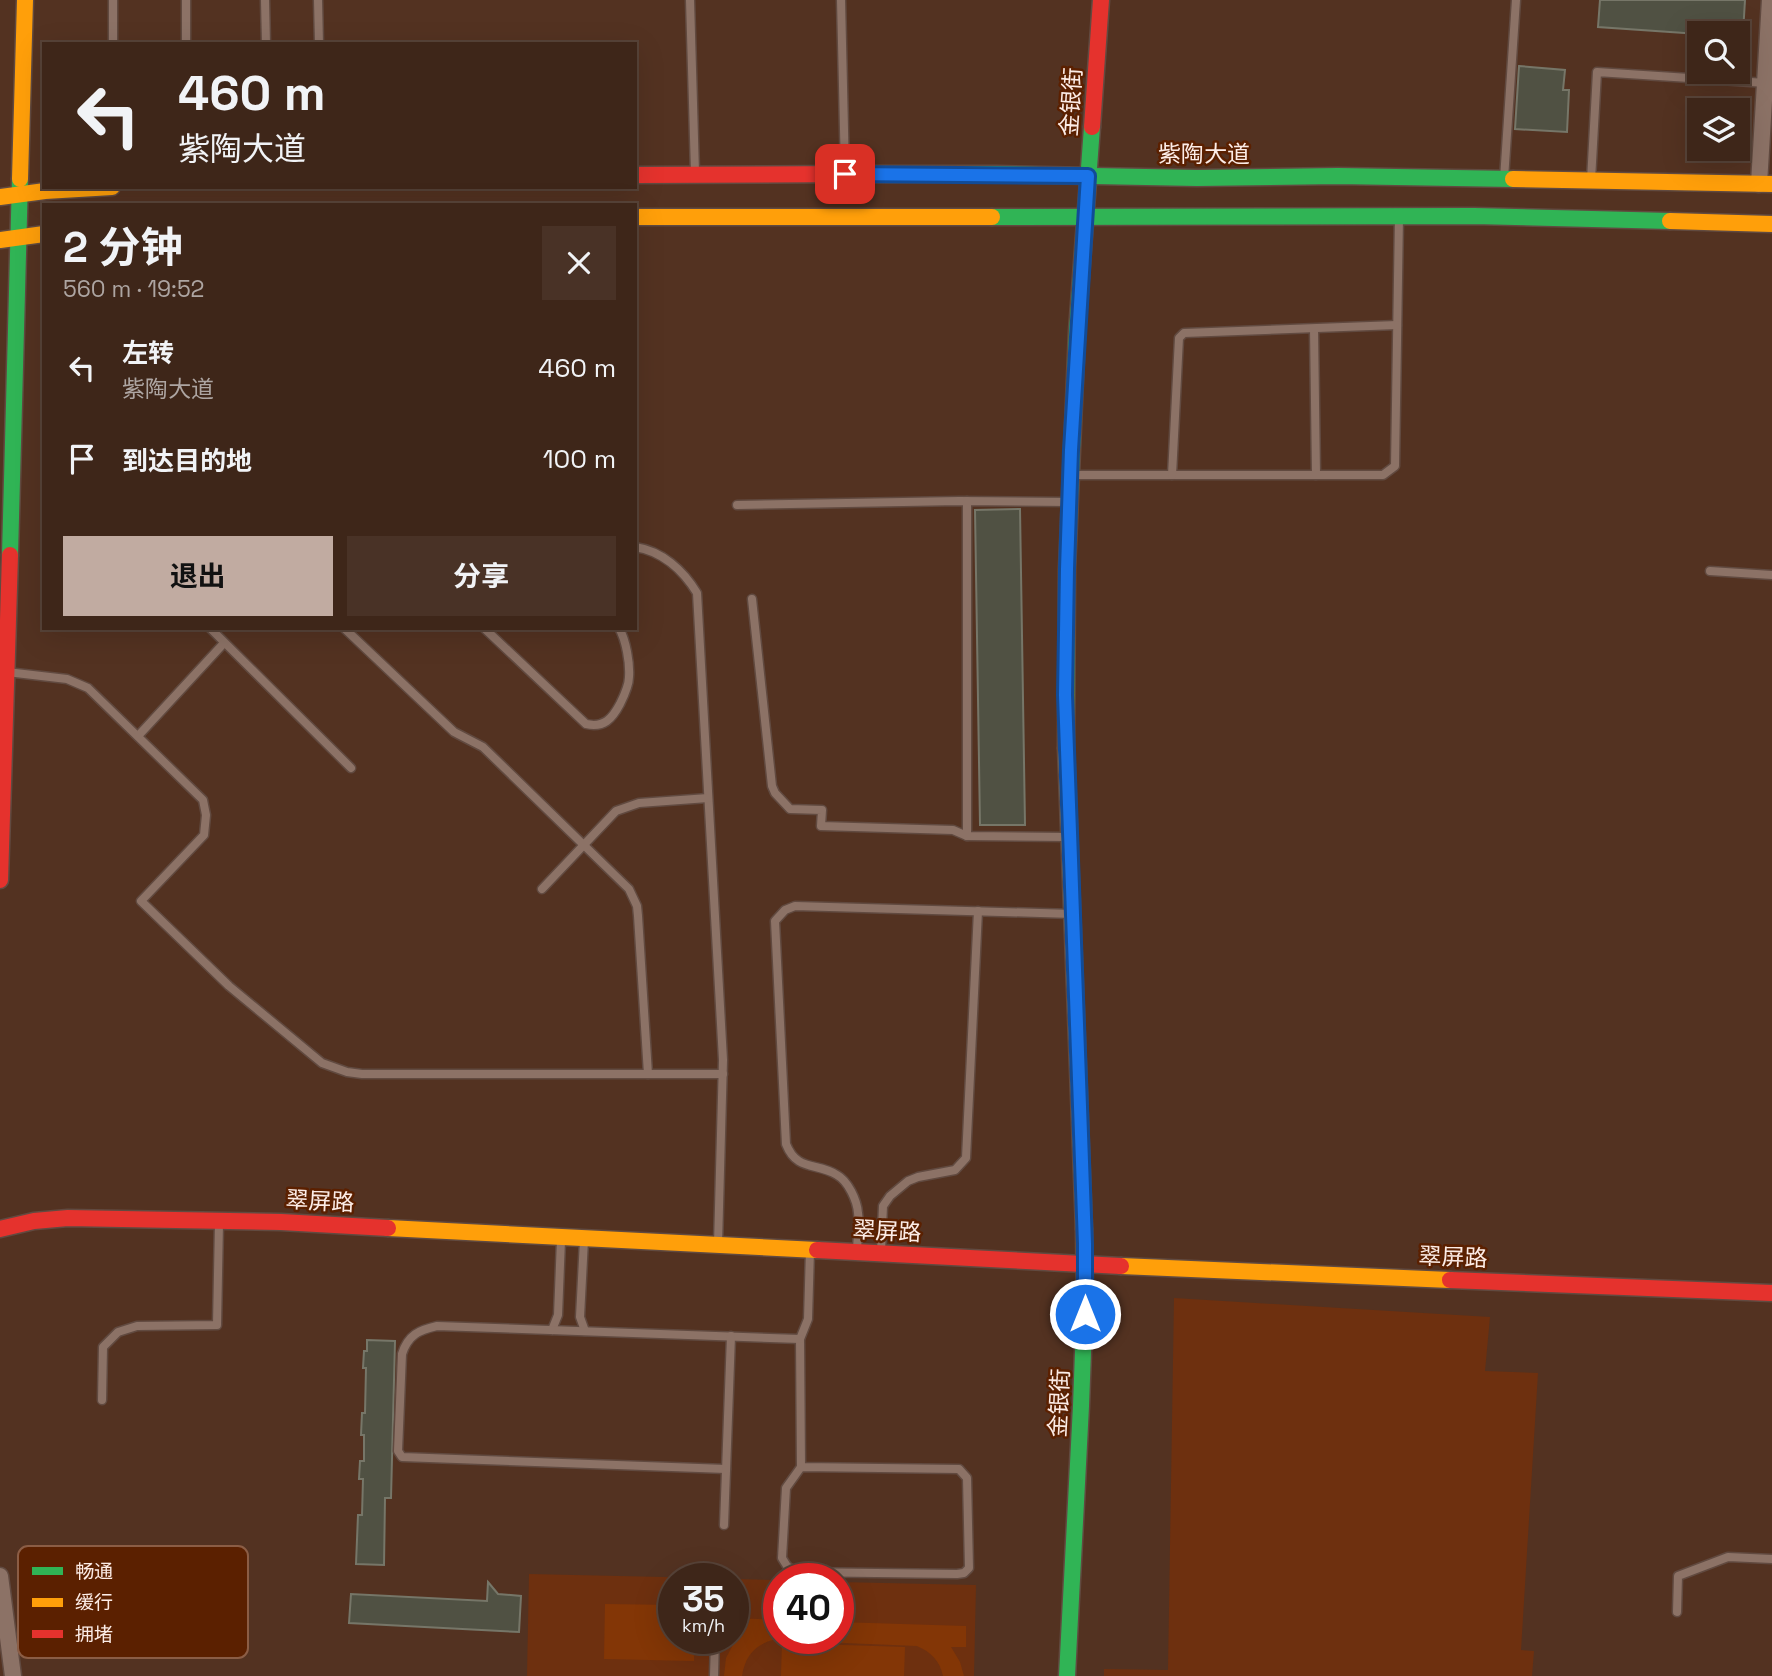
<!DOCTYPE html>
<html lang="zh">
<meta charset="utf-8">
<style>
body{margin:0;font-family:"Space Grotesk","Noto Sans SC",sans-serif;background:#493226;color:#f1f3f6;height:100vh;display:flex;flex-direction:column;font-size:26px;white-space:nowrap}
*{box-sizing:border-box;margin:0}
p{font-size:23px;color:#ada5a2}
.icon{flex:none;width:38px;height:38px;fill:none;stroke:currentColor;stroke-width:2;stroke-linecap:round;stroke-linejoin:round}
.map{position:relative;flex:1;overflow:hidden}
.details{position:absolute;left:42px;top:203px;width:595px;height:427px;display:flex;flex-direction:column;background:#3e2619;border-radius:0px;box-shadow:0 7px 28px #0002,0 0 0 2px #574338}
.details>*{flex:none}
.guide{position:absolute;left:42px;top:42px;width:595px;height:147px;border-radius:0px;box-shadow:0 7px 28px #0002,0 0 0 2px #574338;background:#3e2619;color:#f1f3f6;overflow:hidden}
.tools{position:absolute;left:1687px;top:21px;display:grid;gap:14px}
.tools a{display:grid;place-items:center;width:63px;height:63px;border-radius:0px;background:#3e2619;box-shadow:0 7px 28px #0002,0 0 0 2px #574338;font-size:35px}
.speed{position:absolute;left:658px;top:1563px;display:flex;gap:14px;font-size:35px;font-weight:700;text-align:center}
.speed>*{display:grid;place-content:center;width:91px;height:91px;border-radius:50%;background:#3e2619;box-shadow:0 7px 28px #0002,0 0 0 2px #574338;line-height:1}
.speed small{font-size:18px;font-weight:400}
.speed .limit{border:10px solid #d22;background:#fff;color:#111}
.pin{position:absolute;display:grid;place-items:center;width:60px;height:60px;color:#fff;margin:-30px;border-radius:14px;box-shadow:0 4px 10px #0006}
.me{position:absolute;width:77px;margin:-38px;rotate:0deg;stroke-linejoin:round;filter:drop-shadow(0 0 5px #0008)}
.turn{display:flex;align-items:center;gap:24px;height:147px;padding:0 21px;font-size:32px}
.turn .icon{width:91px;height:91px;stroke-width:2.5}
.turn b{display:block;font-size:49px;line-height:60px}
.round{display:grid;place-items:center;flex:none;width:74px;height:74px;border-radius:0px;background:#493226}
.headline{display:flex;align-items:center;justify-content:space-between;height:119px;padding:0 21px}
h1{font-size:42px;font-weight:700;line-height:52px}
.primary-button{display:flex;gap:14px;margin-top:auto;padding:14px 21px}
.primary-button a{flex:1;height:80px;border-radius:0px;background:#c1aba1;color:#111;font-size:28px;font-weight:700;line-height:80px;text-align:center}
.primary-button a+a{background:#493226;color:#f1f3f6}
ul{padding:0;list-style:none}
li{display:flex;align-items:center;gap:21px;height:91px;padding:0 21px}
li div{flex:1}
li b{display:block;font-size:26px}
li em{font-style:normal}
.map>svg:first-child{display:block}
.built{fill:#6e300f}
.green{fill:#833606}
.building{fill:#505143;stroke:#767668;stroke-width:2}
.lines{fill:none;stroke-linecap:round;stroke-linejoin:round}
.lane-casing{stroke:#614a40;stroke-width:11}
.street-casing{stroke:#614a40;stroke-width:19}
.fast-casing{stroke:#614a40;stroke-width:19}
.slow-casing{stroke:#614a40;stroke-width:19}
.jam-casing{stroke:#614a40;stroke-width:19}
.lane{stroke:#8c7266;stroke-width:8}
.street{stroke:#8c7266;stroke-width:16}
.fast{stroke:#30b455;stroke-width:16}
.slow{stroke:#ff9f0a;stroke-width:16}
.jam{stroke:#e5322d;stroke-width:16}
.route-casing{stroke:#114b97;stroke-width:18}
.route{stroke:#1a73e8;stroke-width:12}
.labels{text-anchor:middle;stroke-width:5;stroke-linejoin:round;paint-order:stroke}
.street-label{font-size:23px;fill:#fcece6;stroke:#5b2000}
.key{fill:#5b2000;stroke:#8b5d45;stroke-width:2}
.key-label{font-size:19px;fill:#fcece6}
</style>
<div class="map">
<svg width="1772" height="1676" viewBox="0 0 1772 1676">
<rect width="100%" height="100%" fill="#533221"/>
<g class="built">
<path d="M 1174,1298 L 1490,1317 L 1485,1371 L 1538,1373 L 1521,1650 L 1534,1651 L 1532,1676 L 1104,1676 L 1104,1669 L 1168,1670 Z"/>
<path d="M 529,1574 L 709,1578 L 674,1578 L 674,1638 L 733,1638 L 733,1579 L 779,1580 L 779,1638 L 838,1638 L 838,1582 L 976,1585 L 974,1676 L 527,1676 Z"/>
</g>
<g class="green">
<path d="M 605,1604 L 674,1605 L 674,1638 L 694,1638 L 694,1661 L 604,1659 Z"/>
<path d="M 733,1618 L 779,1620 L 779,1638 L 838,1638 L 838,1622 L 966,1626 L 966,1647 L 951,1647 L 960,1662 L 964,1676 L 943,1676 C 940,1661 931,1652 917,1646 L 773,1640 C 754,1645 745,1657 742,1676 L 724,1676 L 726,1658 L 736,1639 L 723,1638 L 733,1638 Z"/>
<path d="M 782,1643 L 905,1647 L 904,1676 L 781,1676 Z"/>
</g>
<g class="building">
<path d="M 1600,0 L 1745,0 L 1743,33 L 1699,34 L 1598,27 Z"/>
<path d="M 1519,66 L 1565,70 L 1563,90 L 1569,90 L 1567,132 L 1515,129 Z"/>
<path d="M 1020,509 L 1025,825 L 980,825 L 975,510 Z"/>
<path d="M 367,1340 L 395,1341 L 391,1498 L 385,1498 L 384,1565 L 356,1564 L 358,1515 L 362,1515 L 363,1479 L 359,1479 L 360,1461 L 364,1461 L 364,1435 L 361,1435 L 362,1413 L 365,1413 L 366,1368 L 363,1368 L 364,1351 L 367,1351 Z"/>
<path d="M 488,1582 L 498,1594 L 521,1596 L 519,1632 L 349,1623 L 351,1594 L 487,1601 Z"/>
</g>
<g class="lines">
<defs>
<g id="lane">
<path d="M 113,0 L 113,44"/>
<path d="M 265,0 L 266,44"/>
<path d="M 318,0 L 319,44"/>
<path d="M 690,0 L 695,172"/>
<path d="M 841,0 L 845,172"/>
<path d="M 186,44 L 186,0"/>
<path d="M 1504,179 L 1516,0"/>
<path d="M 1591,180 L 1597,72 L 1766,83"/>
<path d="M 1314,329 L 1316,475"/>
<path d="M 1073,475 L 1383,475 L 1395,466 L 1399,216"/>
<path d="M 1172,475 L 1179,338 L 1184,333 L 1397,325"/>
<path d="M 737,505 L 959,501 L 1069,502"/>
<path d="M 635,547 C 662,551 683,570 697,593 L 723,1060 L 718,1244"/>
<path d="M 1710,571 L 1772,575"/>
<path d="M 752,599 L 772,786 L 775,793 L 790,809 L 822,810 L 821,826 L 953,830 L 967,836 L 1067,837"/>
<path d="M 210,628 L 351,768"/>
<path d="M 344,628 L 454,732 L 483,747 L 629,889 L 637,906 L 638,916 L 648,1074"/>
<path d="M 484,628 L 586,724 C 604,728 612,719 620,704 C 624,696 629,686 629,677 C 630,663 626,640 619,628"/>
<path d="M 7,672 L 67,679 L 88,688 L 203,800 L 206,815 L 204,835 L 141,901 L 229,986 L 322,1063 L 347,1072 L 362,1074 L 723,1074"/>
<path d="M 138,736 L 224,643"/>
<path d="M 967,836 L 967,501"/>
<path d="M 542,889 L 616,811 L 639,803 L 708,798"/>
<path d="M 584,1240 L 580,1317 L 585,1331"/>
<path d="M 881,1251 L 883,1206 L 890,1196 L 908,1181 L 918,1177 L 955,1170 L 966,1158 L 978,911"/>
<path d="M 857,1252 C 857,1239 860,1225 858,1213 C 857,1200 848,1181 837,1175 C 817,1162 797,1172 786,1144 L 775,921 L 785,910 L 795,906 L 1073,914"/>
<path d="M 552,1330 L 558,1315 L 561,1240"/>
<path d="M 102,1400 L 103,1347 L 118,1332 L 137,1326 L 217,1325 L 219,1223"/>
<path d="M 801,1467 L 959,1469 L 967,1478 L 969,1568 L 964,1573 L 957,1574 L 795,1572 L 787,1566 L 782,1558 L 786,1488 L 801,1467 L 800,1339 L 808,1319 L 810,1250"/>
<path d="M 726,1469 L 402,1457 L 398,1451 L 402,1354 C 408,1335 419,1330 437,1326 L 800,1339"/>
<path d="M 724,1525 L 731,1336"/>
<path d="M 1677,1612 L 1678,1576 L 1728,1557 L 1772,1559"/>
<path d="M 714,1676 L 715,1638"/>
</g>
<g id="street">
<path d="M 1759,184 L 1770,0"/>
<path d="M 0,1576 L 13,1676"/>
</g>
<g id="fast">
<path d="M 855,174 L 997,174 L 1197,178 L 1338,176 L 1513,179"/>
<path d="M 992,217 L 1474,216 L 1670,221"/>
<path d="M 10,555 L 20,179"/>
<path d="M 1066,748 L 1067,569 L 1077,331 L 1092,127"/>
<path d="M 1067,1676 L 1081,1406 L 1085,1298 L 1084,1229"/>
</g>
<g id="slow">
<path d="M 20,179 L 25,0"/>
<path d="M 1513,179 L 1772,184"/>
<path d="M 0,197 L 45,191 L 112,187"/>
<path d="M 635,217 L 992,217"/>
<path d="M 1670,221 L 1772,224"/>
<path d="M 0,240 L 44,234"/>
<path d="M 1066,748 L 1084,1229"/>
<path d="M 388,1228 L 817,1250"/>
<path d="M 1121,1266 L 1450,1280"/>
</g>
<g id="jam">
<path d="M 1092,127 L 1101,0"/>
<path d="M 635,175 L 855,174"/>
<path d="M 0,880 L 10,555"/>
<path d="M 0,1229 L 34,1221 L 68,1218 L 281,1222 L 388,1228"/>
<path d="M 817,1250 L 1121,1266"/>
<path d="M 1450,1280 L 1772,1293"/>
</g>
</defs>
<use href="#lane" class="lane-casing"/>
<use href="#street" class="street-casing"/>
<use href="#fast" class="fast-casing"/>
<use href="#slow" class="slow-casing"/>
<use href="#jam" class="jam-casing"/>
<use href="#lane" class="lane"/>
<use href="#street" class="street"/>
<use href="#fast" class="fast"/>
<use href="#slow" class="slow"/>
<use href="#jam" class="jam"/>
</g>
<g class="lines">
<defs>
<path id="route" d="M 845,174 L 1088,176 L 1071,450 L 1067,569 L 1065,695 L 1085,1244 L 1085,1314"/>
</defs>
<use href="#route" class="route-casing"/>
<use href="#route" class="route"/>
</g>
<g class="labels">
<g class="street-label">
<text transform="translate(1071 102) rotate(-86)" y="8">金银街</text>
<text x="1204" y="162">紫陶大道</text>
<text transform="translate(320 1201) rotate(3)" y="8">翠屏路</text>
<text transform="translate(887 1231) rotate(3)" y="8">翠屏路</text>
<text transform="translate(1453 1257) rotate(2)" y="8">翠屏路</text>
<text transform="translate(1059 1403) rotate(-87)" y="8">金银街</text>
</g>
</g>
<rect x="18" y="1546" width="230" height="112" rx="10" class="key"/>
<rect x="32" y="1567" width="31" height="8" fill="#30b455"/>
<rect x="32" y="1598" width="31" height="9" fill="#ff9f0a"/>
<rect x="32" y="1630" width="31" height="8" fill="#e5322d"/>
<g class="key-label">
<text x="75" y="1578">畅通</text>
<text x="75" y="1609">缓行</text>
<text x="75" y="1641">拥堵</text>
</g>
</svg>
<div class="tools">
<a><svg class="icon" aria-label="search" viewBox="0 0 24 24"><circle cx="10" cy="10" r="6"/><path d="M15 15l6 6"/></svg></a>
<a><svg class="icon" aria-label="layers" viewBox="0 0 24 24"><path d="M12 4l9 5-9 5-9-5zM3 14l9 5 9-5"/></svg></a>
</div>
<div class="speed"><div>35<small>km/h</small></div><div class="limit">40</div></div>
<div class="pin" style="left:845px;top:174px;background:#d93025"><svg class="icon" aria-label="arrive" viewBox="0 0 24 24"><path d="M6 21V4h12l-3 4 3 4H6"/></svg></div>
<svg class="me" style="left:1085px;top:1314px" viewBox="-20 -20 40 40"><circle r="17" fill="#1a73e8" stroke="#fff" stroke-width="3"/><path d="M0-11L8 9 0 5-8 9z" fill="#fff"/></svg>
<div class="guide">
<div class="turn"><svg class="icon" aria-label="left" viewBox="0 0 24 24"><path d="M17 20v-9H6M10 6l-5 5 5 5"/></svg><div><b>460 m</b>紫陶大道</div></div>
</div>
<section class="details">
<div class="headline"><div><h1>2 分钟</h1><p>560 m · 19:52</p></div><a class="round"><svg class="icon" aria-label="close" viewBox="0 0 24 24"><path d="M6 6l12 12M18 6L6 18"/></svg></a></div>
<ul>
<li><svg class="icon" aria-label="left" viewBox="0 0 24 24"><path d="M17 20v-9H6M10 6l-5 5 5 5"/></svg><div><b>左转</b><p>紫陶大道</p></div><em>460 m</em></li>
<li><svg class="icon" aria-label="arrive" viewBox="0 0 24 24"><path d="M6 21V4h12l-3 4 3 4H6"/></svg><div><b>到达目的地</b></div><em>100 m</em></li>
</ul>
<div class="primary-button"><a>退出</a><a>分享</a></div>
</section>
</div>
